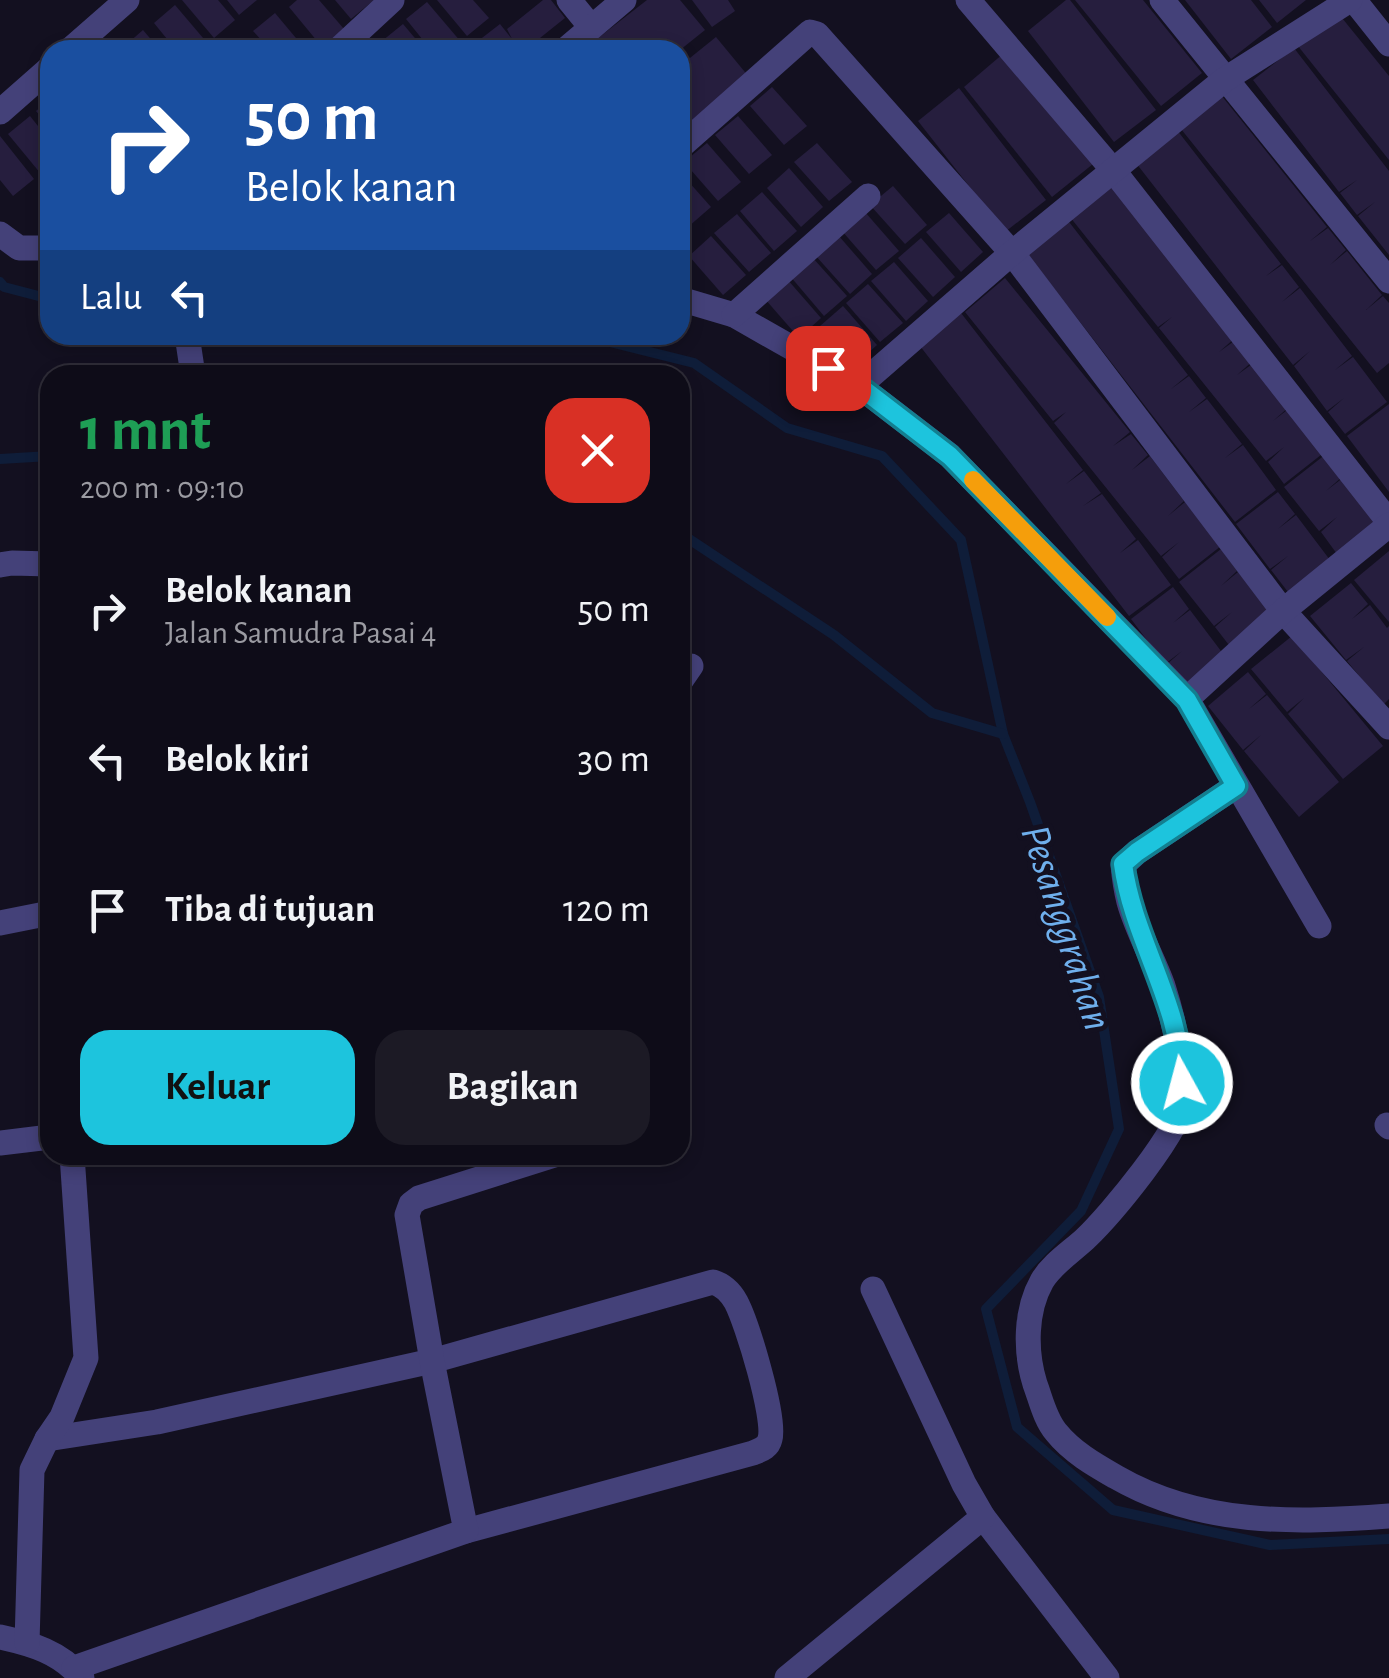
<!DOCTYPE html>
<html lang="id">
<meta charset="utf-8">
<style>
body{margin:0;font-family:"Alegreya Sans",sans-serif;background:#1c1a25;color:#f1f3f6;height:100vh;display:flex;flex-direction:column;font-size:38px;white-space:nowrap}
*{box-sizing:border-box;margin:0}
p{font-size:32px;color:#9b9ba2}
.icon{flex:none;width:55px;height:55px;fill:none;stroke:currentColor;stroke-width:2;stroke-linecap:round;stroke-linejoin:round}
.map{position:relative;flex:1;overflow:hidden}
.panel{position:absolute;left:40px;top:365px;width:650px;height:800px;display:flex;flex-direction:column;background:#0e0c18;border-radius:30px;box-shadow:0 5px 15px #0003,0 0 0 2px #2e2c37}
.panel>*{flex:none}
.top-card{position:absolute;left:40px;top:40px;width:650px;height:305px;border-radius:30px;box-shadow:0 5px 15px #0003,0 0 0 2px #2e2c37;background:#1a4fa0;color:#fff;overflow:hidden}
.pin{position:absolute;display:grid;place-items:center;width:85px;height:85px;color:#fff;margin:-42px;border-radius:20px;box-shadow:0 5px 15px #0006}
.me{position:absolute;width:110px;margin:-55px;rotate:353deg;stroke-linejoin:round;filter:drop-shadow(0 0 8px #0008)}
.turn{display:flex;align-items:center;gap:35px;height:210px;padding:0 40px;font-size:45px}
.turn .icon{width:130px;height:130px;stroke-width:2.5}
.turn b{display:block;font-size:70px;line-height:85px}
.then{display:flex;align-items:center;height:95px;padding:0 40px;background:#0003;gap:20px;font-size:38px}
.round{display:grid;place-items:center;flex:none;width:105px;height:105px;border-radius:30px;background:#1c1a25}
.summary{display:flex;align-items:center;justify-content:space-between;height:170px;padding:0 40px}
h1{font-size:60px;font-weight:700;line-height:75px;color:#1e9e55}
.action{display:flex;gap:20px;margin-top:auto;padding:20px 40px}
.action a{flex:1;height:115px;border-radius:30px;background:#1dc4dd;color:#111;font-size:40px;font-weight:700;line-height:115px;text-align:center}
.action a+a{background:#1c1a25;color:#f1f3f6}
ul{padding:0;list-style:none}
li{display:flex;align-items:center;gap:30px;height:150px;padding:0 40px}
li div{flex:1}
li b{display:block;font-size:38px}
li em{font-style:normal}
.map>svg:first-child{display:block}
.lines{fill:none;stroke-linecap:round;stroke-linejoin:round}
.stream{stroke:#0f1d39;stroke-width:10}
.building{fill:#261e3e}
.street{stroke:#444179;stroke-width:25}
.route-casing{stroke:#137f90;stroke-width:25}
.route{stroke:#1dc4dd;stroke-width:18}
.slow{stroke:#f59e0b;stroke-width:18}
.labels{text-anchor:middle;stroke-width:10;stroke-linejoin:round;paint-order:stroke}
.water-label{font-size:42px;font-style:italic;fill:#6fafec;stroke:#131020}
</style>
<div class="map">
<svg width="1389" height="1678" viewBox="0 0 1389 1678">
<rect width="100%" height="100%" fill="#131020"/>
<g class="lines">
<g class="stream">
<path d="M 0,282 L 4,287 L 50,299"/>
<path d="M 582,335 L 694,363 L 787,428 L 882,456 L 961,540 L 1003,734 L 1030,802 L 1099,997 L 1119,1129 L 1081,1211 L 986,1309 L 1017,1427 L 1113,1510 L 1270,1545 L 1389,1539"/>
<path d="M 0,459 L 50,456"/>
<path d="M 680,533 L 834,635 L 932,713 L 1003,734"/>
</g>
</g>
<g class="building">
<path d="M 182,0 L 218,0 L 235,20 L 214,38 Z"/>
<path d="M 227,0 L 257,0 L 239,15 Z"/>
<path d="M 297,0 L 319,0 L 344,29 L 322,47 L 289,7 Z"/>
<path d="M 335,0 L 374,0 L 351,19 Z"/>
<path d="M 437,0 L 473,0 L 489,18 L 467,36 Z"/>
<path d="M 543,0 L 551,0 L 565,18 L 525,50 L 485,50 L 478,41 L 500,24 L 512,39 L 507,29 Z"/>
<path d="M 647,0 L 680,0 L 705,30 L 680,50 L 599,50 L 593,42 Z"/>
<path d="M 692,0 L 728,0 L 735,11 L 712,27 Z"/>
<path d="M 1066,0 L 1070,0 L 1156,110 L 1114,142 L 1028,31 Z"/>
<path d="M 1075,0 L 1143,0 L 1202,73 L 1161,106 Z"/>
<path d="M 1185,0 L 1251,0 L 1272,27 L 1231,59 Z"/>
<path d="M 1259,0 L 1306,0 L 1277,23 Z"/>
<path d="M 427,2 L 461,42 L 451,50 L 431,50 L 406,19 Z"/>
<path d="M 175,5 L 209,45 L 204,50 L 176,50 L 154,23 Z"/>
<path d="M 275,13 L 306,50 L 270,50 L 253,31 Z"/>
<path d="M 1338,13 L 1389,76 L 1389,160 L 1298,46 Z"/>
<path d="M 403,24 L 425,50 L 389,50 L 382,41 Z"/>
<path d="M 143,30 L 160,50 L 120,50 Z"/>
<path d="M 716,37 L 749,77 L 680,134 L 680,66 Z"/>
<path d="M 1294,48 L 1389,171 L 1389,255 L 1358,216 L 1375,202 L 1357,215 L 1340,193 L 1357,180 L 1339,192 L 1253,80 Z"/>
<path d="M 1004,53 L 1093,164 L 1052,197 L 964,87 Z"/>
<path d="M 772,87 L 807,126 L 784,145 L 750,106 Z"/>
<path d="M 959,88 L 1046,200 L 1005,232 L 918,121 Z"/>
<path d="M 1221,95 L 1327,227 L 1310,241 L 1328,228 L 1346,250 L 1330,265 L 1347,251 L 1382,295 L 1366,310 L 1383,296 L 1389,303 L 1389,363 L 1377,373 L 1181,129 Z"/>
<path d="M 50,99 L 50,128 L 36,111 Z"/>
<path d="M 30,116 L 50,141 L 50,167 L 41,174 L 8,134 Z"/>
<path d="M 738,116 L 772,155 L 749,174 L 715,135 Z"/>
<path d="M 1177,130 L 1281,264 L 1266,276 L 1282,265 L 1299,287 L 1282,302 L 1300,288 L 1352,356 L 1335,370 L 1353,357 L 1387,402 L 1345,434 L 1328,412 L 1344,398 L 1327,411 L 1294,366 L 1310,351 L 1293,365 L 1136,163 Z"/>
<path d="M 0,136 L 34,179 L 13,196 L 0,180 Z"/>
<path d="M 707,143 L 741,182 L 718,201 L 684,162 Z"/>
<path d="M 817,143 L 852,182 L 829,201 L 794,162 Z"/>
<path d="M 789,168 L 823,207 L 801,227 L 767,188 Z"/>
<path d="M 680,172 L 711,207 L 688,227 L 680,217 Z"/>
<path d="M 1110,183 L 1235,338 L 1219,352 L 1237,339 L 1254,360 L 1237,375 L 1255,362 L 1290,406 L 1273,421 L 1291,407 L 1326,451 L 1284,484 L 1268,462 L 1284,447 L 1266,461 L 1159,328 L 1172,317 L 1158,327 L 1070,217 Z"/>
<path d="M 893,186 L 927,225 L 905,244 L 870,205 Z"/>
<path d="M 762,192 L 797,231 L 774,251 L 740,211 Z"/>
<path d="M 865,212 L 899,251 L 876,270 L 842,231 Z"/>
<path d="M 949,213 L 983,252 L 961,272 L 926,232 Z"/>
<path d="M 737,214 L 771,253 L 749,272 L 714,233 Z"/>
<path d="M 1066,218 L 1188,375 L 1171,389 L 1189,376 L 1206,398 L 1189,412 L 1207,399 L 1242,444 L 1225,458 L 1243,445 L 1276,490 L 1235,522 L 1025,251 Z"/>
<path d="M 838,235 L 872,274 L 850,294 L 815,255 Z"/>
<path d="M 711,236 L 746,275 L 723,295 L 689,256 Z"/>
<path d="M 921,238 L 955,277 L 933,297 L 898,258 Z"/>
<path d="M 812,257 L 847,296 L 824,316 L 790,276 Z"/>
<path d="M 894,262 L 928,301 L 906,321 L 871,281 Z"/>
<path d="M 1005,278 L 1130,432 L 1113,446 L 1131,434 L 1148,455 L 1132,470 L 1150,456 L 1184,501 L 1168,516 L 1185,502 L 1221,546 L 1179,579 L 1162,557 L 1179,542 L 1161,556 L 1054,423 L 1066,412 L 1053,421 L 965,312 Z"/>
<path d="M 787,279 L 821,318 L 799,338 L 765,299 Z"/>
<path d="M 868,284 L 903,323 L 880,342 L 846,303 Z"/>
<path d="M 843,306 L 877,345 L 855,365 L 820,326 Z"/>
<path d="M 961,313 L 1083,470 L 1066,484 L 1084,471 L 1101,493 L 1083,506 L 1102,494 L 1136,539 L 1120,553 L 1138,540 L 1171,585 L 1129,616 L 920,346 Z"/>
<path d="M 1389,404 L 1389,492 L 1347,436 Z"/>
<path d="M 1326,454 L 1343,476 L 1326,491 L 1344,477 L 1379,521 L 1337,554 L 1321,532 L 1337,517 L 1319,531 L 1284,487 Z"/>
<path d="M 1278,492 L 1295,514 L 1278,529 L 1296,515 L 1330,560 L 1288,592 L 1271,570 L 1288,556 L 1270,569 L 1236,524 Z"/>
<path d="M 1221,549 L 1237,571 L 1221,586 L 1238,572 L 1274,616 L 1232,649 L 1215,627 L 1232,612 L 1214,626 L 1179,582 Z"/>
<path d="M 1389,551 L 1389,622 L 1354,580 Z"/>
<path d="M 1351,583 L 1368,604 L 1352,619 L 1370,605 L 1387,628 L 1389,626 L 1389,699 L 1383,705 L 1347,661 L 1364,647 L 1346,660 L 1310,616 Z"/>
<path d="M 1173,587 L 1189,609 L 1173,623 L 1190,610 L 1224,655 L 1183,687 L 1166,665 L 1182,651 L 1165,664 L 1131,619 Z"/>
<path d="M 1292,636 L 1383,746 L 1343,779 L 1288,714 L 1304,698 L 1287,712 L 1251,669 Z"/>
<path d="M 1248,672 L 1266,694 L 1249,709 L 1267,695 L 1339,782 L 1299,817 L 1244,751 L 1261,735 L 1243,750 L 1208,706 Z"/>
</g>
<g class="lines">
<g class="street">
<path d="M 569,0 L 591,27"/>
<path d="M 968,0 L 1113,170 L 1389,522"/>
<path d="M 1162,0 L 1389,281"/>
<path d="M 1354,0 L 1389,44"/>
<path d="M 70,50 L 127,0"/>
<path d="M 338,50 L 392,0"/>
<path d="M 565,50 L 624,0"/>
<path d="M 0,112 L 50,68"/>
<path d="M 680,147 L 810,32 L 817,34 L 1012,253 L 1283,611 L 1389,727"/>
<path d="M 0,234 L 19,248 L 50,248"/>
<path d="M 680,299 L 734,315 L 859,386 L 949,455 L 1187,699 L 1319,926"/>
<path d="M 734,315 L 868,196"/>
<path d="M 187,335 L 193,375"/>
<path d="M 859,386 L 1012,253 L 1224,80 L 1350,0"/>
<path d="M 0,565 L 12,563 L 50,564"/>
<path d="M 680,682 L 691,666"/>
<path d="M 1187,699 L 1283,611 L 1389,525"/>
<path d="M 1236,786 L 1137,852 L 1123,865 C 1124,877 1126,890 1129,902 C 1137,931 1153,958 1163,986 C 1173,1017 1180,1049 1182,1082 C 1182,1087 1184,1092 1184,1097 C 1182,1130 1110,1215 1085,1239 C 1071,1252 1052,1264 1042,1281 C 1025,1311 1025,1352 1035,1384 C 1041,1400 1045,1419 1056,1432 C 1072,1452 1095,1465 1116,1477 C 1201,1526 1295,1523 1389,1516"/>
<path d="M 0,923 L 50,913"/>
<path d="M 1387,1125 L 1389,1127"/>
<path d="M 0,1143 L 50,1137"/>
<path d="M 47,1439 L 157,1422 L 432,1361 L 713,1282 C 723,1285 731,1293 736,1302 C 747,1323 776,1418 770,1439 C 768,1448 760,1450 753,1453 L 466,1531"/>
<path d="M 983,1517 L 1107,1678"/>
<path d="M 0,1637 C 32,1644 60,1652 82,1678"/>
<path d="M 27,1643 L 32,1470 L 47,1439 L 62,1417 L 86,1358 L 72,1155"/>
<path d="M 74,1668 L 466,1531 L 432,1361 L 407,1215 L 411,1204 L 419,1198 L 554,1155"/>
<path d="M 787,1678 L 983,1517 L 964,1484 L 873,1289"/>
</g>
</g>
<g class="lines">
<defs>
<path id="route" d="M 828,368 L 859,386 L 950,456 L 1187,700 L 1236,786 L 1137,852 L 1123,864 C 1133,940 1182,1005 1182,1083"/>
</defs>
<use href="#route" class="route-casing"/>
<use href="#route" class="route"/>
<path class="slow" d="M 973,480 L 1107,617"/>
</g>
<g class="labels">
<g class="water-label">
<text transform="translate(1068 927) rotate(72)" y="15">Pesanggrahan</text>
</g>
</g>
</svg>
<div class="pin" style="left:828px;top:368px;background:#d93025"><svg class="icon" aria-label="arrive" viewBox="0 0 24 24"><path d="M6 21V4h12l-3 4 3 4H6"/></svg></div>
<svg class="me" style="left:1182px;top:1083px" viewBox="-20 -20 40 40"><circle r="17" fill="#1dc4dd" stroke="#fff" stroke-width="3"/><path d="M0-11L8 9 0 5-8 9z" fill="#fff"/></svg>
<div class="top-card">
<div class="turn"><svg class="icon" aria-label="right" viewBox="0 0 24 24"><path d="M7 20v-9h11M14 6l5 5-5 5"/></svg><div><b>50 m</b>Belok kanan</div></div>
<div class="then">Lalu<svg class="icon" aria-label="left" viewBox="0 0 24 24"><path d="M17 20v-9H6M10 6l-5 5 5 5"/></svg></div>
</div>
<section class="panel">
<div class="summary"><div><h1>1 mnt</h1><p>200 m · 09:10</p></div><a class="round" style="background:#d93025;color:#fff"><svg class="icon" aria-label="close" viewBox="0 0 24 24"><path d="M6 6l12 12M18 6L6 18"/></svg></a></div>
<ul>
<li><svg class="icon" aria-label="right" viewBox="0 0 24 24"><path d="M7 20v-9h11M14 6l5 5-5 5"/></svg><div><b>Belok kanan</b><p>Jalan Samudra Pasai 4</p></div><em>50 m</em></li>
<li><svg class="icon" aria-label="left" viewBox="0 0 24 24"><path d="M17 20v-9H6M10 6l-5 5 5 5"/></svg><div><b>Belok kiri</b></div><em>30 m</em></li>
<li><svg class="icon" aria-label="arrive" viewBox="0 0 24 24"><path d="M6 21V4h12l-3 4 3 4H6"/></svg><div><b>Tiba di tujuan</b></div><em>120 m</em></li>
</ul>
<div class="action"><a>Keluar</a><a>Bagikan</a></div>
</section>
</div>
